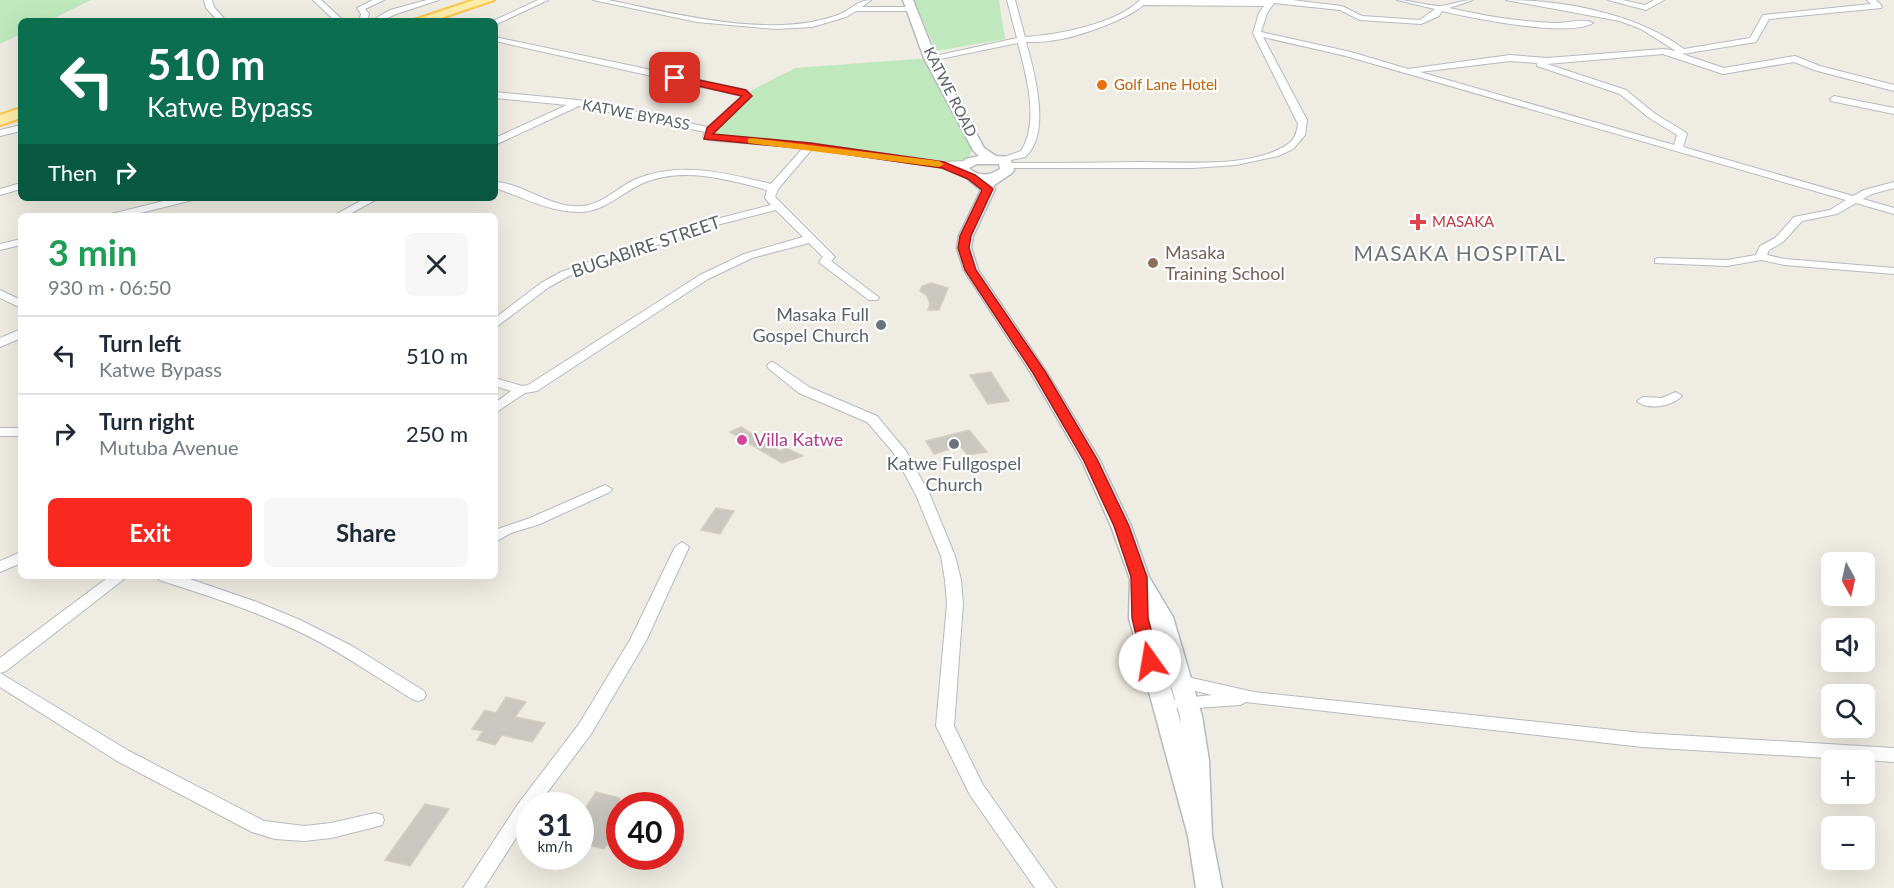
<!DOCTYPE html>
<meta charset="utf-8">
<style>
body{margin:0;font-family:Lato,sans-serif;background:#f6f6f7;color:#1f2937;height:100vh;display:flex;flex-direction:column;font-size:22px;white-space:nowrap}
*{box-sizing:border-box;margin:0}
p{font-size:20px;color:#747a83}
.icon{flex:none;width:33px;height:33px;fill:none;stroke:currentColor;stroke-width:2;stroke-linecap:round;stroke-linejoin:round}
.map{position:relative;flex:1;overflow:hidden}
.sheet{position:absolute;left:18px;top:213px;width:480px;height:366px;display:flex;flex-direction:column;background:#fff;border-radius:9px;box-shadow:0 6px 24px #0002}
.sheet>*{flex:none}
.guide{position:absolute;left:18px;top:18px;width:480px;height:183px;border-radius:9px;box-shadow:0 6px 24px #0002;background:#0b6e4f;color:#fff;overflow:hidden}
.needle{width:39px;rotate:172deg}
.controls{position:absolute;left:1821px;top:552px;display:grid;gap:12px}
.controls a{display:grid;place-items:center;width:54px;height:54px;border-radius:9px;background:#fff;box-shadow:0 6px 24px #0002;font-size:30px}
.speed{position:absolute;left:516px;top:792px;display:flex;gap:12px;font-size:30px;font-weight:700;text-align:center}
.speed>*{display:grid;place-content:center;width:78px;height:78px;border-radius:50%;background:#fff;box-shadow:0 6px 24px #0002;line-height:1}
.speed small{font-size:15px;font-weight:400}
.speed .limit{border:9px solid #d22;background:#fff;color:#111}
.pin{position:absolute;display:grid;place-items:center;width:51px;height:51px;color:#fff;margin:-26px;border-radius:12px;box-shadow:0 3px 9px #0006}
.me{position:absolute;width:66px;margin:-33px;rotate:347deg;stroke-linejoin:round;filter:drop-shadow(0 0 4px #0008)}
.turn{display:flex;align-items:center;gap:21px;height:126px;padding:0 30px;font-size:27px}
.turn .icon{width:78px;height:78px;stroke-width:2.5}
.turn b{display:block;font-size:42px;line-height:51px}
.then{display:flex;align-items:center;height:57px;padding:0 30px;background:#0003;gap:12px;font-size:22px}
.round{display:grid;place-items:center;flex:none;width:63px;height:63px;border-radius:9px;background:#f6f6f7}
.headline{display:flex;align-items:center;justify-content:space-between;height:102px;padding:0 30px}
h1{font-size:36px;font-weight:700;line-height:45px;color:#1e9e55}
.cta{display:flex;gap:12px;margin-top:auto;padding:12px 30px}
.cta a{flex:1;height:69px;border-radius:9px;background:#f92920;color:#fff;font-size:24px;font-weight:700;line-height:69px;text-align:center}
.cta a+a{background:#f6f6f7;color:#1f2937}
ul{padding:0;list-style:none}
li{display:flex;align-items:center;gap:18px;height:78px;padding:0 30px;border-top:2px solid #e0e1e3}
li div{flex:1}
li b{display:block;font-size:22px}
li em{font-style:normal}
.map>svg:first-child{display:block}
.green{fill:#bfe9bd}
.building{fill:#cac7c0;stroke:#d5cec1;stroke-width:1.5}
.lines{fill:none;stroke-linecap:round;stroke-linejoin:round}
.minor-casing{stroke:#b6babe;stroke-width:2}
.tertiary-casing{stroke:#b6babe;stroke-width:3}
.primary-casing{stroke:#fec64d;stroke-width:4}
.minor{fill:#fff;fill-rule:evenodd}
.tertiary{fill:#fff;fill-rule:evenodd}
.primary{fill:#ffeea8;fill-rule:evenodd}
.route{fill:#f92920;stroke:#a21b15;stroke-width:1.5}
.slow{fill:#f59e0b}
.food-dot{fill:#e8710a;stroke:#fff;stroke-width:2}
.health-dot{fill:#e0444e;stroke:#fff;stroke-width:2}
.education-dot{fill:#8d6e63;stroke:#fff;stroke-width:2}
.worship-dot{fill:#6b7280;stroke:#fff;stroke-width:2}
.hotel-dot{fill:#d1479c;stroke:#fff;stroke-width:2}
.labels{text-anchor:middle;stroke-width:4.5;stroke-linejoin:round;paint-order:stroke}
.far-food-label{font-size:15px;fill:#c56008;stroke:#fff;text-anchor:start}
.far-street-label{font-size:15px;fill:#5b6065;stroke:#fff}
.far-health-label{font-size:15px;fill:#be3a42;stroke:#fff;text-anchor:start}
.street-label{font-size:18px;fill:#5b6065;stroke:#fff}
.education-label{font-size:18px;fill:#785e54;stroke:#fff;text-anchor:start}
.worship-label{font-size:18px;fill:#5b616d;stroke:#fff;text-anchor:end}
.hotel-label{font-size:18px;fill:#b23c85;stroke:#fff;text-anchor:start}
.quarter-label{font-size:21px;letter-spacing:1.5px;fill:#6c7277;stroke:#fff}
</style>
<div class="map">
<svg width="1894" height="888" viewBox="0 0 1894 888">
<rect width="100%" height="100%" fill="#efece3"/>
<g class="green">
<path d="M 0,0 L 91,0 L 48,21 L 21,21 L 21,34 L 0,44 Z"/>
<path d="M 914,0 L 999,0 L 1005,39 L 936,51 Z"/>
<path d="M 930,58 L 976,144 L 965,164 L 708,137 L 752,90 L 795,68 Z"/>
</g>
<g class="building">
<path d="M 931,283 L 948,288 L 939,310 L 928,310 L 930,304 L 927,296 L 920,291 L 922,286 Z"/>
<path d="M 991,372 L 1009,401 L 988,404 L 970,375 Z"/>
<path d="M 741,427 L 780,451 L 786,448 L 803,456 L 782,463 L 730,432 Z"/>
<path d="M 969,430 L 987,452 L 968,455 L 960,446 L 934,454 L 926,441 Z"/>
<path d="M 716,508 L 734,511 L 720,534 L 701,530 Z"/>
<path d="M 506,697 L 526,702 L 515,717 L 545,723 L 532,742 L 502,735 L 495,745 L 477,740 L 483,731 L 472,729 L 485,710 L 496,713 Z"/>
<path d="M 596,792 L 620,798 L 620,825 L 604,849 L 580,843 L 580,816 Z"/>
<path d="M 425,804 L 449,809 L 410,866 L 385,860 Z"/>
</g>
<g class="lines">
<defs>
<g id="minor">
<path d="M 204,0 L 212,0 L 214,7 L 226,21 L 218,21 L 206,8 Z"/>
<path d="M 313,0 L 321,0 L 344,21 L 335,21 Z"/>
<path d="M 373,0 L 384,0 L 365,9 L 369,14 L 367,21 L 359,21 L 361,14 L 357,8 Z"/>
<path d="M 427,0 L 439,0 L 396,14 L 381,21 L 371,21 L 390,10 Z"/>
<path d="M 538,0 L 548,0 L 495,25 L 495,21 L 493,21 Z"/>
<path d="M 593,0 L 608,0 C 671,13 748,33 812,22 C 820,20 830,18 838,15 C 851,10 857,0 871,0 L 862,7 L 912,7 L 916,9 L 912,11 L 856,11 L 846,17 L 812,27 L 776,29 L 697,22 Z"/>
<path d="M 1007,0 L 1015,0 L 1025,37 C 1058,35 1116,24 1140,0 L 1292,0 L 1342,6 L 1362,16 L 1420,20 L 1435,9 L 1397,0 C 1411,0 1426,6 1440,6 C 1451,5 1461,0 1473,0 L 1449,8 C 1484,16 1521,22 1556,23 C 1567,23 1585,18 1593,23 C 1568,38 1472,18 1442,11 L 1439,16 L 1421,24 L 1360,20 L 1340,10 L 1274,3 L 1267,13 L 1261,32 L 1351,52 L 1408,69 L 1510,55 L 1547,58 L 1664,49 L 1676,51 L 1641,29 L 1620,21 L 1506,0 C 1565,0 1637,14 1684,49 L 1750,38 L 1763,15 L 1871,4 L 1867,0 L 1876,0 L 1882,6 L 1881,8 L 1769,19 L 1756,42 L 1682,54 L 1724,68 L 1795,56 L 1820,66 L 1894,85 L 1894,91 L 1814,70 L 1794,62 L 1723,74 L 1663,54 L 1547,64 L 1626,90 L 1654,113 L 1685,132 L 1687,134 L 1683,147 L 1853,196 L 1864,190 L 1894,182 L 1894,188 L 1872,194 L 1863,199 L 1894,208 L 1894,214 L 1856,203 L 1837,214 L 1802,221 L 1783,242 L 1769,250 L 1767,255 L 1785,259 L 1894,268 L 1894,274 L 1785,265 L 1761,260 L 1727,266 L 1655,263 L 1655,259 L 1659,258 L 1727,260 L 1756,255 L 1760,246 L 1775,238 L 1794,217 L 1830,210 L 1846,200 L 1346,56 L 1263,37 L 1307,120 L 1305,135 L 1293,149 L 1278,156 L 1236,165 L 1193,168 L 1003,168 L 1001,166 L 1006,163 C 1049,163 1092,163 1135,162 C 1179,161 1250,170 1288,144 C 1295,139 1297,132 1298,124 L 1253,33 L 1259,13 L 1264,6 L 1143,5 C 1129,19 1075,38 1055,40 C 1046,42 1036,42 1026,42 C 1034,71 1052,134 1025,157 L 1002,162 L 1002,158 L 1021,151 C 1040,121 1026,75 1018,43 L 930,61 L 926,58 L 1017,38 ZM 1510,61 L 1537,63 L 1537,66 L 1620,94 L 1648,117 L 1677,135 L 1674,145 L 1420,72 Z"/>
<path d="M 1608,0 L 1622,0 L 1645,5 L 1654,0 L 1664,0 L 1646,10 Z"/>
<path d="M 495,37 L 742,89 L 750,94 L 750,98 L 714,131 L 713,135 L 810,143 L 944,162 L 965,161 L 970,164 L 965,167 L 944,168 L 812,149 L 778,189 L 775,197 L 835,257 L 831,261 L 877,296 L 879,298 L 877,300 L 869,300 L 821,264 L 819,262 L 823,257 L 809,243 L 752,258 L 708,279 L 537,391 L 525,393 L 495,413 L 495,403 L 511,391 L 495,386 L 495,378 L 522,386 L 528,385 L 700,275 L 744,254 L 803,237 L 776,210 L 705,228 L 569,276 L 549,287 L 495,328 L 495,318 L 541,283 L 561,272 L 697,224 L 771,205 L 765,198 L 767,190 C 726,179 682,166 641,184 C 620,194 604,212 579,212 C 550,212 522,197 495,188 L 495,182 C 523,183 550,209 583,206 C 603,204 618,187 636,179 C 681,161 726,173 771,184 L 803,148 L 708,140 L 703,137 L 705,132 L 579,106 L 495,145 L 495,138 L 567,105 L 495,98 L 495,92 L 578,100 L 708,127 L 742,96 L 495,41 Z"/>
<path d="M 1834,96 L 1894,108 L 1894,114 L 1831,101 L 1830,99 Z"/>
<path d="M 21,125 L 21,131 L 0,136 L 0,130 Z"/>
<path d="M 21,183 L 21,189 L 0,195 L 0,189 Z"/>
<path d="M 176,198 L 194,198 L 193,200 L 128,216 L 110,216 L 111,214 Z"/>
<path d="M 366,198 L 379,198 L 346,216 L 333,216 Z"/>
<path d="M 21,239 L 21,245 L 0,250 L 0,244 Z"/>
<path d="M 0,290 L 21,300 L 21,308 L 0,298 Z"/>
<path d="M 21,329 L 21,338 L 0,347 L 0,338 Z"/>
<path d="M 773,362 L 809,387 L 877,416 L 906,451 L 930,495 L 955,556 L 961,580 L 963,604 L 954,726 L 983,785 L 1056,888 L 1035,888 L 970,795 L 936,726 L 947,604 L 945,580 L 941,556 L 916,495 L 893,452 L 867,422 L 799,393 L 769,369 L 767,366 L 769,363 Z"/>
<path d="M 1676,392 L 1682,396 C 1672,406 1648,411 1637,401 L 1643,397 L 1662,398 Z"/>
<rect x="0" y="428" width="21" height="8"/>
<path d="M 605,485 L 612,489 L 610,492 L 540,524 L 511,533 L 495,542 L 495,530 L 530,518 Z"/>
<path d="M 682,542 L 689,547 L 646,641 L 591,734 L 537,806 L 530,806 L 530,816 L 484,888 L 463,888 L 518,804 L 579,724 L 630,640 L 675,547 Z"/>
<path d="M 21,552 L 21,563 L 0,572 L 0,561 Z"/>
<path d="M 110,576 L 128,576 L 6,671 L 0,673 L 0,658 Z"/>
<path d="M 156,576 L 181,576 L 257,602 L 300,620 L 352,646 L 424,691 L 426,695 L 424,699 L 418,701 L 412,699 C 378,678 345,655 310,637 C 261,613 210,596 159,580 Z"/>
<path d="M 0,673 L 129,751 L 264,821 L 304,826 L 331,823 L 375,813 L 382,815 L 384,820 L 382,825 L 375,827 L 331,838 L 304,841 L 275,839 L 252,832 L 117,761 L 0,687 Z"/>
<path d="M 1157,676 L 1183,676 L 1254,692 L 1642,733 L 1894,748 L 1894,762 L 1642,747 L 1246,702 L 1240,705 L 1181,709 L 1175,707 L 1173,703 L 1175,699 L 1212,695 L 1183,688 L 1151,686 L 1149,682 L 1151,678 Z"/>
</g>
<path id="tertiary" d="M 903,0 L 913,0 L 936,58 L 984,148 L 996,156 L 1010,157 L 1014,170 L 1012,173 L 993,186 L 995,189 L 973,236 L 971,248 L 978,270 L 1047,373 L 1099,459 L 1131,526 L 1149,577 L 1173,617 L 1202,716 L 1209,761 L 1212,836 L 1222,888 L 1196,888 L 1188,836 L 1129,618 L 1130,579 L 1111,526 L 1081,459 L 1031,373 L 964,270 L 957,248 L 959,236 L 981,190 L 955,168 L 966,159 L 979,156 L 973,150 L 924,58 ZM 977,164 L 999,164 L 1000,169 C 990,176 978,177 969,168 ZM 1150,615 L 1180,716 L 1181,724 L 1151,618 Z"/>
<g id="primary">
<path d="M 474,0 L 494,0 L 432,21 L 411,21 Z"/>
<path d="M 21,108 L 21,118 L 0,125 L 0,115 Z"/>
</g>
</defs>
<use href="#minor" class="minor-casing"/>
<use href="#tertiary" class="tertiary-casing"/>
<use href="#primary" class="primary-casing"/>
<use href="#minor" class="minor"/>
<use href="#tertiary" class="tertiary"/>
<use href="#primary" class="primary"/>
</g>
<path class="route" d="M 675,75 L 746,90 L 752,96 L 713,134 L 810,143 L 944,162 L 975,175 L 991,187 L 993,189 L 971,236 L 969,248 L 976,270 L 1046,373 L 1097,459 L 1129,526 L 1147,577 L 1148,618 L 1159,661 L 1156,666 L 1145,666 L 1142,661 L 1132,618 L 1131,577 L 1114,526 L 1083,459 L 1033,373 L 965,270 L 958,248 L 960,236 L 982,190 L 968,179 L 942,168 L 810,149 L 704,139 L 707,128 L 742,96 L 672,80 L 672,76 Z"/>
<path class="slow" d="M 752,138 L 939,161 L 944,164 L 939,167 L 748,143 L 748,139 Z"/>
<circle class="food-dot" cx="1102" cy="85" r="6"/>
<path class="health-dot" d="M1415 213h6v6h6v6h-6v6h-6v-6h-6v-6h6z"/>
<circle class="education-dot" cx="1153" cy="263" r="6"/>
<g class="worship-dot">
<circle cx="881" cy="325" r="6"/>
<circle cx="954" cy="444" r="6"/>
</g>
<circle class="hotel-dot" cx="742" cy="440" r="6"/>
<g class="labels">
<g class="far-food-label">
<text x="1114" y="90">Golf Lane Hotel</text>
</g>
<g class="far-street-label">
<text transform="translate(950 92) rotate(63)" y="5">KATWE ROAD</text>
<text transform="translate(636 115) rotate(11)" y="5">KATWE BYPASS</text>
</g>
<g class="far-health-label">
<text x="1432" y="227">MASAKA</text>
</g>
<g class="street-label">
<text transform="translate(646 247) rotate(-19)" y="6">BUGABIRE STREET</text>
</g>
<g class="education-label">
<text x="1165" y="259">Masaka<tspan x="1165" dy="21">Training School</tspan></text>
</g>
<g class="worship-label">
<text x="869" y="321">Masaka Full<tspan x="869" dy="21">Gospel Church</tspan></text>
<text x="954" y="470" text-anchor="middle">Katwe Fullgospel<tspan x="954" dy="21">Church</tspan></text>
</g>
<g class="hotel-label">
<text x="754" y="446">Villa Katwe</text>
</g>
<g class="quarter-label">
<text x="1460" y="261">MASAKA HOSPITAL</text>
</g>
</g>
</svg>
<div class="controls">
<a><svg class="needle" viewBox="-14 -14 28 28"><path d="M0-13l5 13h-10z" fill="#e53935"/><path d="M0 13l5-13h-10z" fill="#747a83"/></svg></a>
<a><svg class="icon" aria-label="sound" viewBox="0 0 24 24"><path d="M4 9h4l5-4v14l-5-4H4zM17 9q2 3 0 6"/></svg></a>
<a><svg class="icon" aria-label="search" viewBox="0 0 24 24"><circle cx="10" cy="10" r="6"/><path d="M15 15l6 6"/></svg></a>
<a>+</a>
<a>−</a>
</div>
<div class="speed"><div>31<small>km/h</small></div><div class="limit">40</div></div>
<div class="pin" style="left:675px;top:78px;background:#d93025"><svg class="icon" aria-label="arrive" viewBox="0 0 24 24"><path d="M6 21V4h12l-3 4 3 4H6"/></svg></div>
<svg class="me" style="left:1150px;top:661px" viewBox="-20 -20 40 40"><circle r="19" fill="#fff"/><path d="M0-13L10 11 0 6-10 11z" fill="#f92920"/></svg>
<div class="guide">
<div class="turn"><svg class="icon" aria-label="left" viewBox="0 0 24 24"><path d="M17 20v-9H6M10 6l-5 5 5 5"/></svg><div><b>510 m</b>Katwe Bypass</div></div>
<div class="then">Then<svg class="icon" aria-label="right" viewBox="0 0 24 24"><path d="M7 20v-9h11M14 6l5 5-5 5"/></svg></div>
</div>
<section class="sheet">
<div class="headline"><div><h1>3 min</h1><p>930 m · 06:50</p></div><a class="round"><svg class="icon" aria-label="close" viewBox="0 0 24 24"><path d="M6 6l12 12M18 6L6 18"/></svg></a></div>
<ul>
<li><svg class="icon" aria-label="left" viewBox="0 0 24 24"><path d="M17 20v-9H6M10 6l-5 5 5 5"/></svg><div><b>Turn left</b><p>Katwe Bypass</p></div><em>510 m</em></li>
<li><svg class="icon" aria-label="right" viewBox="0 0 24 24"><path d="M7 20v-9h11M14 6l5 5-5 5"/></svg><div><b>Turn right</b><p>Mutuba Avenue</p></div><em>250 m</em></li>
</ul>
<div class="cta"><a>Exit</a><a>Share</a></div>
</section>
</div>
